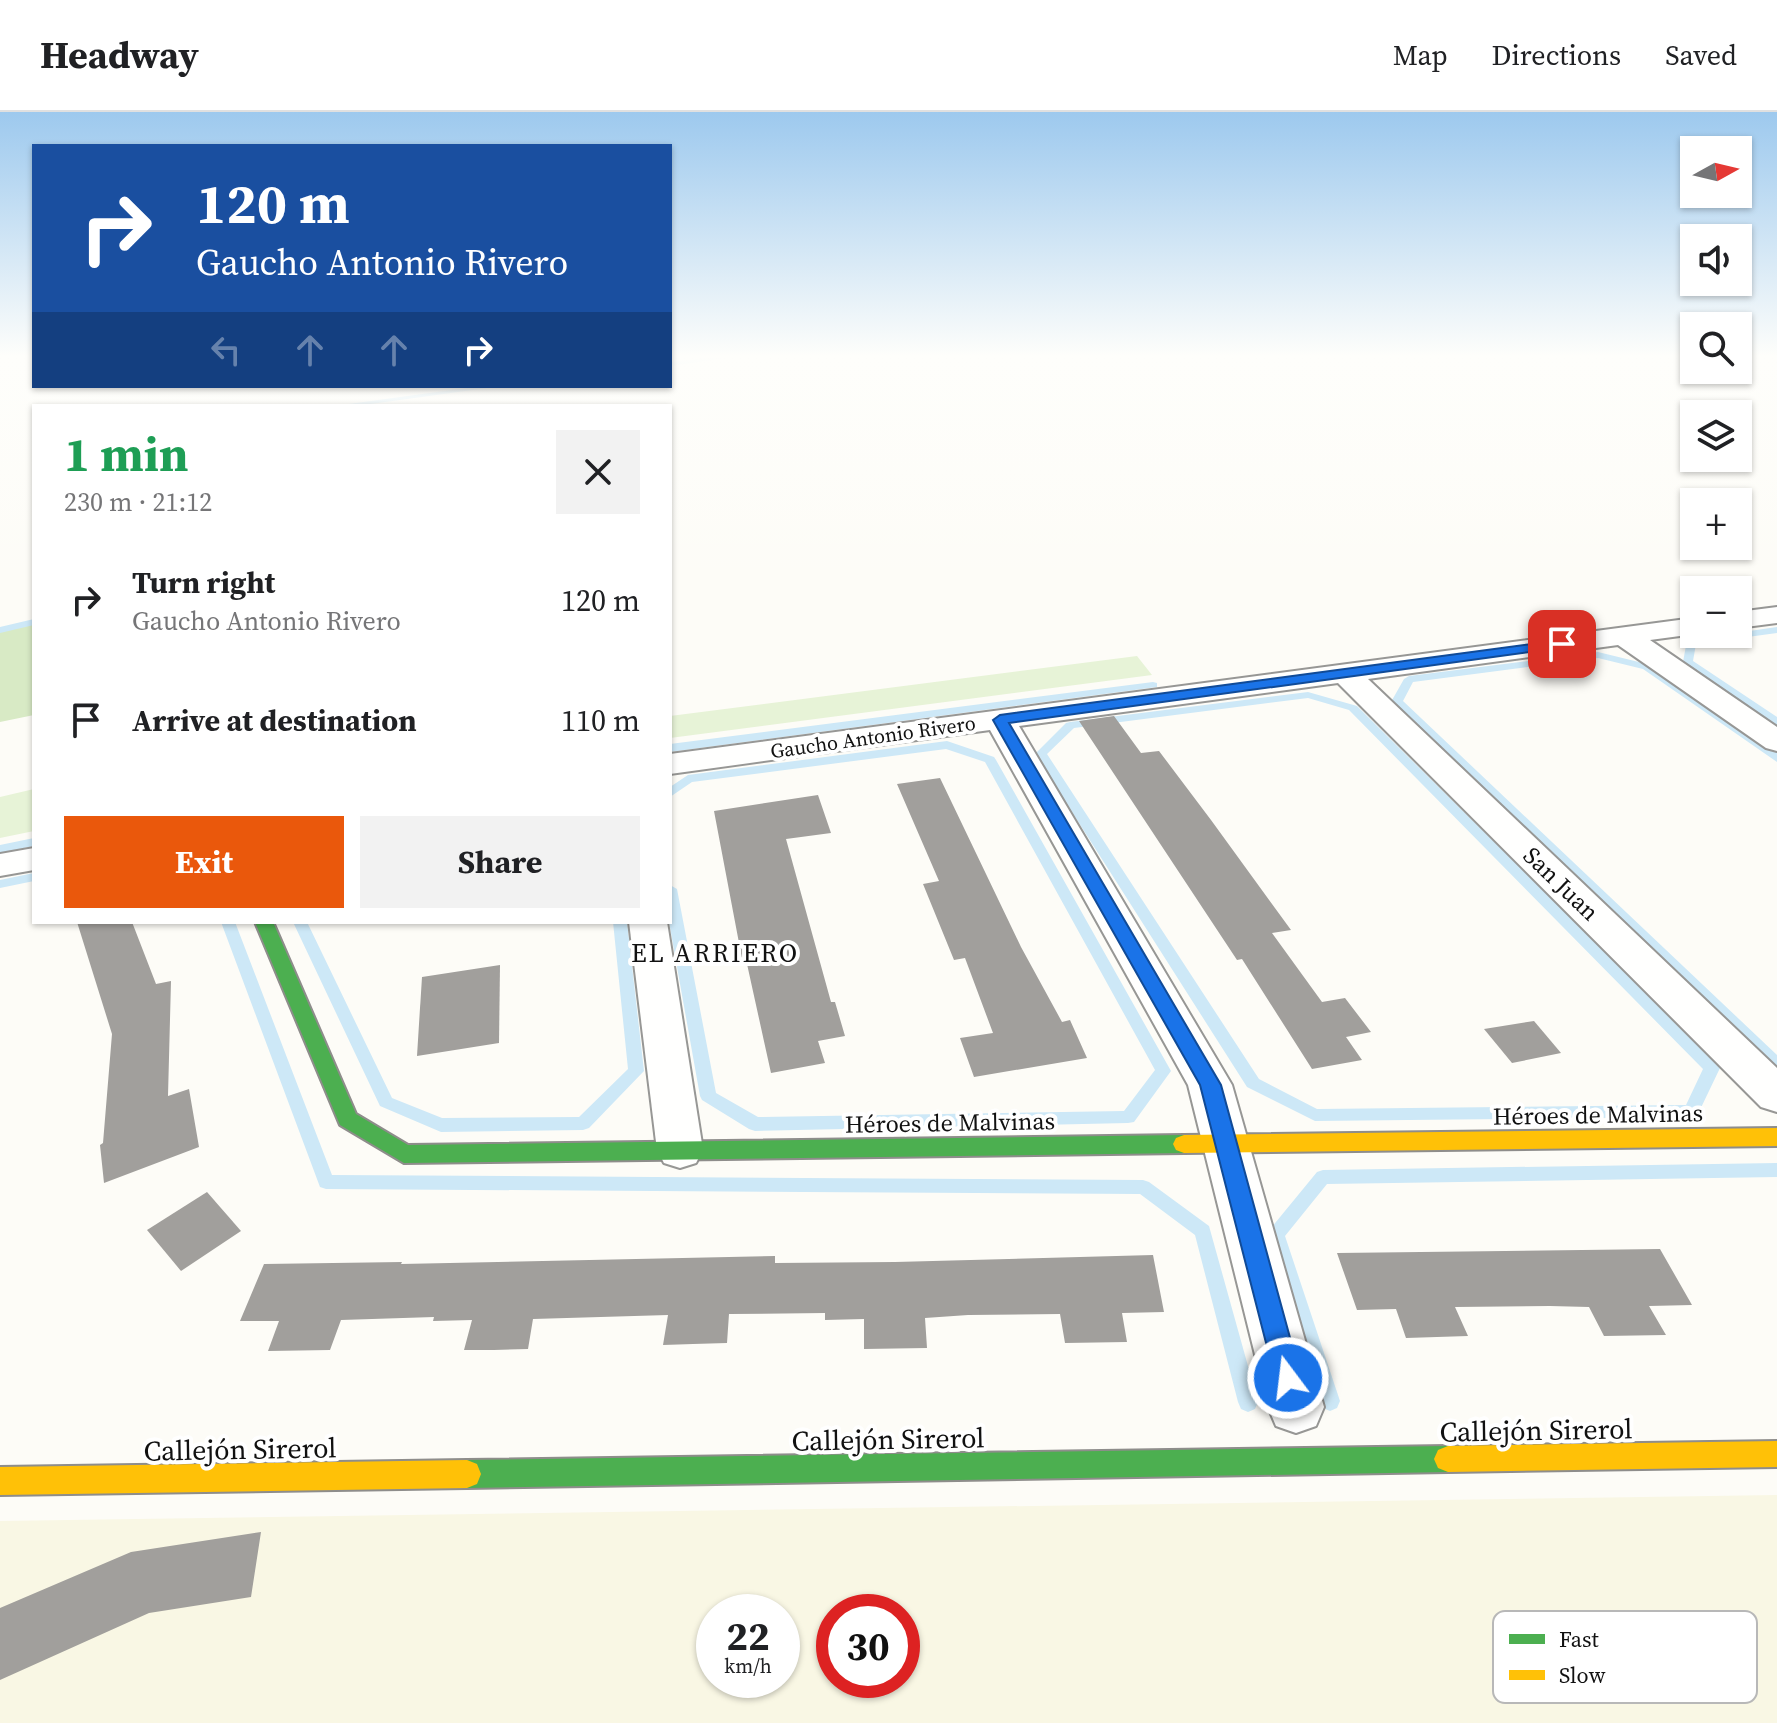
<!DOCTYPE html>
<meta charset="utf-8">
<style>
body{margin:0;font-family:"Source Serif 4",serif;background:#f2f2f2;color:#202124;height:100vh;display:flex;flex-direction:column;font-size:30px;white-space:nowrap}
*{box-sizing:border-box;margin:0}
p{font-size:26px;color:#757577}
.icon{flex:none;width:44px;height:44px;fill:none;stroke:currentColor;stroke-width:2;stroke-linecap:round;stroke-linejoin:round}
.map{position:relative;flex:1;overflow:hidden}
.details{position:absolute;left:32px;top:292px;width:640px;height:520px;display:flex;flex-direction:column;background:#fff;border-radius:0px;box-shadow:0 2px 6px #0004}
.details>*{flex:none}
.top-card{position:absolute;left:32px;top:32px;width:640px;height:244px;border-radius:0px;box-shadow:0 2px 6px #0004;background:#1a4fa0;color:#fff;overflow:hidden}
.needle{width:52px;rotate:82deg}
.fabs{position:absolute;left:1680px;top:24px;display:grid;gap:16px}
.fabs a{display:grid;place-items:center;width:72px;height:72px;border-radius:0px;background:#fff;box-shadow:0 2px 6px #0004;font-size:40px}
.speed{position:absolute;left:696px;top:1482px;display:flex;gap:16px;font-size:40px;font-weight:700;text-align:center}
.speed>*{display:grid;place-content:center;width:104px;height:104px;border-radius:50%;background:#fff;box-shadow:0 2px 6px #0004;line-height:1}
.speed small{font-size:20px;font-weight:400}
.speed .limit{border:12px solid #d22;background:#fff;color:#111}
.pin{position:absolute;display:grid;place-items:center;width:68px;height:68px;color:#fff;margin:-34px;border-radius:16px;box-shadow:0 4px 12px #0006}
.me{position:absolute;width:88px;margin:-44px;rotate:345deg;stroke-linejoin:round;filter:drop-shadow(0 0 6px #0008)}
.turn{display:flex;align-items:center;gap:28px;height:168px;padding:0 32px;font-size:36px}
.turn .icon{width:104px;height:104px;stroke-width:2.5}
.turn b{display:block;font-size:56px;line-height:68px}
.lanes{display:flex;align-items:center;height:76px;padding:0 32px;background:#0003;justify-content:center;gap:40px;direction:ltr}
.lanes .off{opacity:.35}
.round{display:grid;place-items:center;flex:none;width:84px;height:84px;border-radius:0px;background:#f2f2f2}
.summary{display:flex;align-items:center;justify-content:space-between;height:136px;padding:0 32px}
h1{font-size:48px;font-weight:700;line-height:60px;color:#1e9e55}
.button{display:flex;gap:16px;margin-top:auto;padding:16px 32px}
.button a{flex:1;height:92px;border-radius:0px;background:#ea580c;color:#fff;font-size:32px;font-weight:700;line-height:92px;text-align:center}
.button a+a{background:#f2f2f2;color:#202124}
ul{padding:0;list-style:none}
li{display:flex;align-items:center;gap:24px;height:120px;padding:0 32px}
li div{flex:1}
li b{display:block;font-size:30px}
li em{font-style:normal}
header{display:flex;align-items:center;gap:48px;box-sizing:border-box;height:112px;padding:0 40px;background:#fff;border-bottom:2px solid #e0e0e0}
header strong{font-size:38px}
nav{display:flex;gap:44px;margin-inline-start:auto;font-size:28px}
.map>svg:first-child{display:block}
.farmland{fill:#f9f7e4;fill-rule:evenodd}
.green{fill:#e7f3d7}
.forest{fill:#d8eac5}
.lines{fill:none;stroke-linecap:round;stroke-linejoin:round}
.stream{fill:#cde8f7;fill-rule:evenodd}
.building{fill:#a19f9c}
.street-casing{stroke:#979795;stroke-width:4}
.fast-casing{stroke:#8e8d8b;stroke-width:4}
.slow-casing{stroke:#8e8d8b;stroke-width:4}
.street{fill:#fffffe;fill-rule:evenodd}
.fast{fill:#4caf50;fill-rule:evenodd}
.slow{fill:#ffc107;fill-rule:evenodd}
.route{fill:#1a73e8;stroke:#114b97;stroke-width:2}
.labels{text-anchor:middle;stroke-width:8;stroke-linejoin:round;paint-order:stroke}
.far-street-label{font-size:20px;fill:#111;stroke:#fff}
.street-label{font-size:24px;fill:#111;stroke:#fff}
.neighbourhood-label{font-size:26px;letter-spacing:2px;fill:#111;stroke:#fff}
.near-street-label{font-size:28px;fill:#111;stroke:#fff}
.key{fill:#fff;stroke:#b8b8b8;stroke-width:2}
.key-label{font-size:22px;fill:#111}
</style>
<header>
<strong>Headway</strong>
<nav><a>Map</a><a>Directions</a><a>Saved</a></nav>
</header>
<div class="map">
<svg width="1777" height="1611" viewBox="0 0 1777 1611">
<rect width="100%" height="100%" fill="#fdfcf7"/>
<path class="farmland" d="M 1777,1383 L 1777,1611 L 0,1611 L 0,1409 ZM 714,1500 L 782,1500 L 782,1568 L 714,1568 ZM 834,1500 L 902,1500 L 902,1568 L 834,1568 Z"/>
<g class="green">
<path d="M 1137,544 L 1152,563 L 670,626 L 670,604 Z"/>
<path d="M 34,677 L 34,719 L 0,726 L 0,685 Z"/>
</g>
<path class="forest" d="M 34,509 L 34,603 L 0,610 L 0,516 Z"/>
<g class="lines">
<g class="stream">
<path d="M 714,245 L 733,245 L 670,254 L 670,250 Z"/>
<path d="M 481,274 L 502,274 L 356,294 L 334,294 Z"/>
<path d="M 34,507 L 34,513 L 0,521 L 0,515 Z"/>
<path d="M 1777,515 L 1777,521 L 1696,532 L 1693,549 L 1777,605 L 1777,613 L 1683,550 L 1687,528 Z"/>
<path d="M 1598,540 L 1651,553 L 1777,641 L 1777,650 L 1643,557 L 1598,546 L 1413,570 L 1403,589 L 1777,943 L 1777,958 L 1771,956 L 1391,590 L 1404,567 L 1409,564 Z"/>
<path d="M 1153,570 L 1157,571 L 1157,575 L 670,640 L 670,632 Z"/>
<path d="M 1308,580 L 1357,594 L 1718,952 L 1720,956 L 1697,1004 L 1691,1005 L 1315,1009 L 1247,975 L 1035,642 L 1066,611 L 1070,610 ZM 1308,586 L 1349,598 L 1703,957 L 1686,993 L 1317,997 L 1259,967 L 1047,642 L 1074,616 Z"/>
<path d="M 947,629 L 994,645 L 996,648 L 1171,959 L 1134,1010 L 1128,1011 L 755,1019 L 749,1017 L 702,988 L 700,984 L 669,810 L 670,773 L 677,777 L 716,981 L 758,1005 L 1124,999 L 1155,958 L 985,650 L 946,637 L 692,670 L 670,685 L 670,675 L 688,663 Z"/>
<path d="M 34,726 L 34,734 L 0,741 L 0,733 Z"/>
<path d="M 34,761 L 34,769 L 0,776 L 0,768 Z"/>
<path d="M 221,810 L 235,810 L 332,1063 L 1143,1068 L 1149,1070 L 1209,1114 L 1258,1290 L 1255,1297 L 1248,1300 L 1241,1297 L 1238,1290 L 1195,1123 L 1140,1082 L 326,1077 L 320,1075 Z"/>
<path d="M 293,810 L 307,810 L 392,986 L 442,1006 L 579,1005 L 628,957 L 613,810 L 627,810 L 644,959 L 589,1016 L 583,1018 L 441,1020 L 380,994 Z"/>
<path d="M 1777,1051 L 1777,1065 L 1327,1072 L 1285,1124 L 1340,1289 L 1337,1296 L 1330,1299 L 1323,1296 L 1320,1289 L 1266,1122 L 1317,1060 L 1323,1058 Z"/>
</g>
</g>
<g class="building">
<path d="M 1114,604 L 1141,641 L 1159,639 L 1211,708 L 1291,818 L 1272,821 L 1322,890 L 1345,886 L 1371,920 L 1346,925 L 1362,948 L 1312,957 L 1242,847 L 1237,848 L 1079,609 Z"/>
<path d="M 940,666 L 1021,835 L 1062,910 L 1070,908 L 1087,946 L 974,965 L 960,926 L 993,921 L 965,846 L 954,848 L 923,772 L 939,769 L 897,672 Z"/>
<path d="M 818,683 L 831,721 L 786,727 L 831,890 L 835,890 L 845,924 L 818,929 L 825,951 L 771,961 L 747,852 L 743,852 L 714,699 Z"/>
<path d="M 77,810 L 132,810 L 156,872 L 171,869 L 168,984 L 189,977 L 199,1035 L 104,1071 L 100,1033 L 103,1031 L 112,922 Z"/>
<path d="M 500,853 L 499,931 L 417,944 L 422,865 Z"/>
<path d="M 1534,909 L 1561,941 L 1512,951 L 1484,917 Z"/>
<path d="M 207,1080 L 241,1119 L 181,1159 L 147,1118 Z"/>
<path d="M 1660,1137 L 1692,1193 L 1649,1194 L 1666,1223 L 1604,1224 L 1589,1195 L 1550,1194 L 1455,1195 L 1468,1224 L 1406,1226 L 1396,1197 L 1357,1198 L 1337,1141 Z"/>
<path d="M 1153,1143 L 1164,1200 L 1122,1201 L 1127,1230 L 1065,1231 L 1060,1202 L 968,1203 L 925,1206 L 927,1236 L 864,1237 L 864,1207 L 825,1208 L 825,1201 L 729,1202 L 727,1231 L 693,1232 L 663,1233 L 668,1203 L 533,1207 L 528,1237 L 494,1238 L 464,1238 L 472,1208 L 433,1209 L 434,1205 L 341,1208 L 330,1238 L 268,1239 L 279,1209 L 240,1209 L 264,1152 L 402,1150 L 401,1152 L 775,1144 L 775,1151 L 895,1150 Z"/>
<path d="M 261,1420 L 251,1485 L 149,1501 L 0,1568 L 0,1496 L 131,1440 Z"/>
</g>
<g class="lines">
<defs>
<g id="street">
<path d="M 1777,495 L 1777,511 L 1738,516 L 1738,500 Z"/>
<path d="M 1694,506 L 1695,522 L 1650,528 L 1777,615 L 1777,639 L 1766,636 L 1618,533 L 1368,567 L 1777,956 L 1777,1000 L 1761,995 L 1338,571 L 1019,614 L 1232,973 L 1324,1295 L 1316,1314 L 1296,1321 L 1276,1314 L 1268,1295 L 1188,973 L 990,618 L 670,662 L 670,642 Z"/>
<path d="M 34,736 L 34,758 L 0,764 L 0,742 Z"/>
<path d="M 629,810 L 667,810 L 703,1038 L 696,1051 L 680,1056 L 664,1051 L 657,1038 Z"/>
</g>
<g id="fast">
<path d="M 255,810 L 273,810 L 356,1002 L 408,1033 L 1184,1023 L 1192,1026 L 1195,1032 L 1192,1038 L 1184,1041 L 404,1051 L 340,1013 Z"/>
<path d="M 1448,1334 L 1458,1338 L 1462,1347 L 1458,1356 L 1448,1360 L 467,1376 L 457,1372 L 453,1362 L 457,1352 L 467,1348 Z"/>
</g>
<g id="slow">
<path d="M 1777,1016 L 1777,1034 L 1184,1041 L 1176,1038 L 1173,1032 L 1176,1026 L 1184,1023 Z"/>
<path d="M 1777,1329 L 1777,1355 L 1448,1360 L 1438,1356 L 1434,1347 L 1438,1338 L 1448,1334 Z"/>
<path d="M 467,1348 L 477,1352 L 481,1362 L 477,1372 L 467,1376 L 0,1383 L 0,1355 Z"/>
</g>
</defs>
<use href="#street" class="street-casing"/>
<use href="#fast" class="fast-casing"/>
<use href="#slow" class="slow-casing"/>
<use href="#street" class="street"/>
<use href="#fast" class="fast"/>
<use href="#slow" class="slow"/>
</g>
<linearGradient id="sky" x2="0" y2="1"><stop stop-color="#9dc9ee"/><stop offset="0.52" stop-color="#fefefb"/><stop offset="1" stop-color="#fefefb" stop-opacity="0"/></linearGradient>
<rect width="1777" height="470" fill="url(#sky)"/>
<path class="route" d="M 1562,528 L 1566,529 L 1566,535 L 1009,611 L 1221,973 L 1301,1266 L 1297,1274 L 1288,1278 L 1279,1274 L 1275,1266 L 1200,973 L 993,608 L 1000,603 Z"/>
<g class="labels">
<g class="far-street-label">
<text transform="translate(873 625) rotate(-8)" y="7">Gaucho Antonio Rivero</text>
</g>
<g class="street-label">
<text transform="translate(1561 772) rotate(44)" y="8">San Juan</text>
<text transform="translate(1598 1003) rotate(-1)" y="8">Héroes de Malvinas</text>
<text transform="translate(950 1011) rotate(-1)" y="8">Héroes de Malvinas</text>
</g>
<g class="neighbourhood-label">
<text x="715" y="850">EL ARRIERO</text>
</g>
<g class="near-street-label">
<text transform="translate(1536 1318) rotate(-1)" y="10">Callejón Sirerol</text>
<text transform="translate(888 1327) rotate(-1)" y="10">Callejón Sirerol</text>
<text transform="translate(240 1337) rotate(-1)" y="10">Callejón Sirerol</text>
</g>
</g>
<rect x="1493" y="1499" width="264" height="92" rx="12" class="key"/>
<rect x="1509" y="1522" width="36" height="10" fill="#4caf50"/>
<rect x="1509" y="1558" width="36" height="10" fill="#ffc107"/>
<g class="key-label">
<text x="1559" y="1535">Fast</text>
<text x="1559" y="1571">Slow</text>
</g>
</svg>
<div class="fabs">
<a><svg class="needle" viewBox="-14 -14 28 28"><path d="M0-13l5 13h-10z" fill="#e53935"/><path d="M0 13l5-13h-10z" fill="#757577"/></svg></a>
<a><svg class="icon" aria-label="sound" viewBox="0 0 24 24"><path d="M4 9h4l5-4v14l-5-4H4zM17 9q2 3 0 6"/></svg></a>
<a><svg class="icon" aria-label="search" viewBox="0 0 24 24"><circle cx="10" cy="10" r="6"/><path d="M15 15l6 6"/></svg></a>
<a><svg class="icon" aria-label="layers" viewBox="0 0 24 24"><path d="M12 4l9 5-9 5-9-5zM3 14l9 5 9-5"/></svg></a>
<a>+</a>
<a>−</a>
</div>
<div class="speed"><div>22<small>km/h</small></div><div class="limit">30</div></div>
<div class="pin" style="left:1562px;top:532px;background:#d93025"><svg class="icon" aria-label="arrive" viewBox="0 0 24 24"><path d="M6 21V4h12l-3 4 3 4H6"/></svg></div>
<svg class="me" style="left:1288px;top:1266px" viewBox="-20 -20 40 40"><circle r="17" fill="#1a73e8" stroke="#fff" stroke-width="3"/><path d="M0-11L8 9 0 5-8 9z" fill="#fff"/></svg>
<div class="top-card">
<div class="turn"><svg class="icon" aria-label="right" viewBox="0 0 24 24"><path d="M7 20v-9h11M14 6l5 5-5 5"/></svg><div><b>120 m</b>Gaucho Antonio Rivero</div></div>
<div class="lanes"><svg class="icon off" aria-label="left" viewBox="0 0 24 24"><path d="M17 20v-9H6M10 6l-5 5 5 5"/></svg><svg class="icon off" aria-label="ahead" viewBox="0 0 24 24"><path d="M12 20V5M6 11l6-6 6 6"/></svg><svg class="icon off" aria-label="ahead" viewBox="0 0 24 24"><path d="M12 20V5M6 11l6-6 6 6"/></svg><svg class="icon" aria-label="right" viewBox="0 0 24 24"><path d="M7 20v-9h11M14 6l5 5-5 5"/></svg></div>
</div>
<section class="details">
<div class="summary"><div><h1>1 min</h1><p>230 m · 21:12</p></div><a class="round"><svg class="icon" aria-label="close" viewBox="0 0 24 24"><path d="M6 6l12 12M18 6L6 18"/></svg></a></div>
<ul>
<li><svg class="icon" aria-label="right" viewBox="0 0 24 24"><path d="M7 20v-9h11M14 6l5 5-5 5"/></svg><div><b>Turn right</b><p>Gaucho Antonio Rivero</p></div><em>120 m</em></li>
<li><svg class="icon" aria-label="arrive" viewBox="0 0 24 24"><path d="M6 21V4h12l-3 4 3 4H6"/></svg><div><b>Arrive at destination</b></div><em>110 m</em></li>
</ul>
<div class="button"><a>Exit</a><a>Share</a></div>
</section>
</div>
